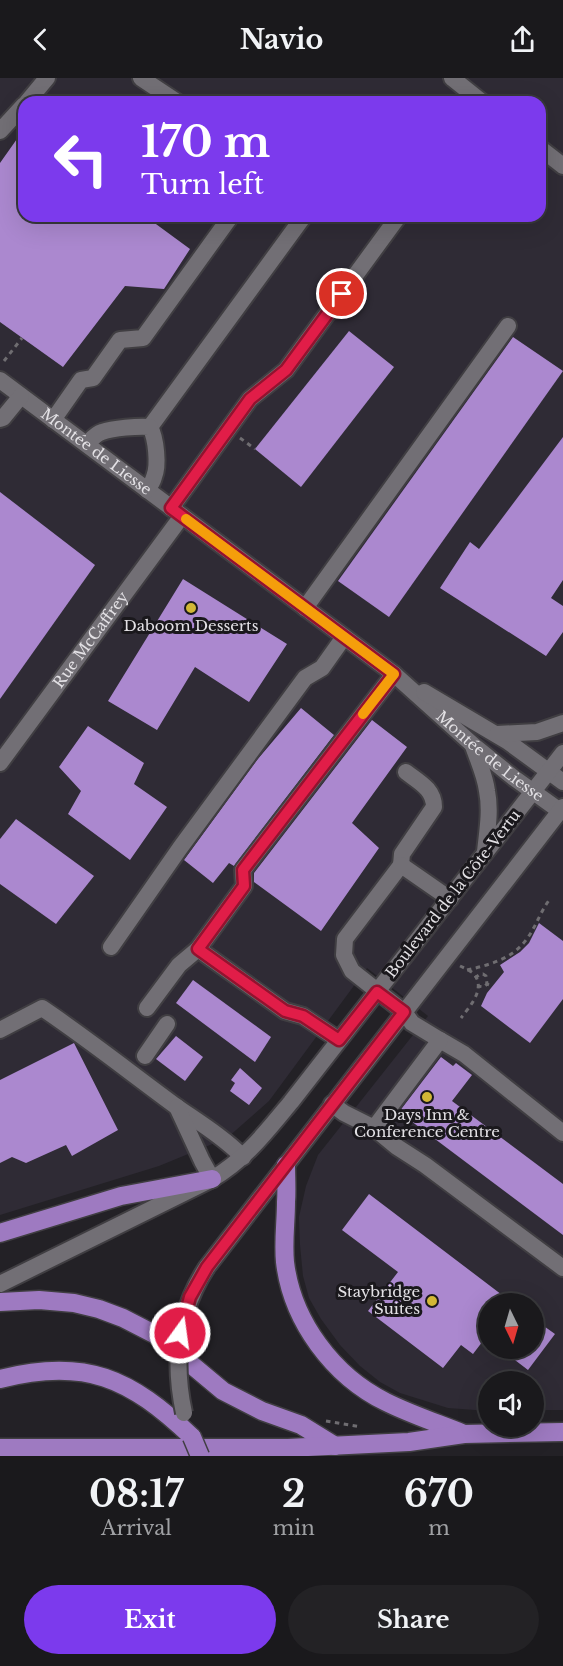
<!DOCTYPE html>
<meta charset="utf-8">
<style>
body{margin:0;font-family:"Libre Baskerville",serif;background:#232225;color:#f1f3f6;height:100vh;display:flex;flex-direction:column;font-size:22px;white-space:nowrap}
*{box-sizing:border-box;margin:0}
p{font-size:20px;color:#9fa0a3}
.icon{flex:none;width:33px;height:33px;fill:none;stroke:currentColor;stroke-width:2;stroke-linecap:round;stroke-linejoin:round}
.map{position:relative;height:1378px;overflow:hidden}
.side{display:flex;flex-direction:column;background:#1a191c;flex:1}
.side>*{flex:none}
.top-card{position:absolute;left:18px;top:18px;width:528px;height:126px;border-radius:18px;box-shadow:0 6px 24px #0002,0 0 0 2px #38383b;background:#7c3aed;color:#fff;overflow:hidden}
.needle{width:39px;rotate:175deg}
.controls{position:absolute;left:478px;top:1215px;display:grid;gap:12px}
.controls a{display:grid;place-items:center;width:66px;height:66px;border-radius:50%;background:#1a191c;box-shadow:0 6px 24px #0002,0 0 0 2px #38383b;font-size:30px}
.pin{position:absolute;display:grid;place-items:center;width:51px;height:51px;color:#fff;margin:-26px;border:3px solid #fff;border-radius:50%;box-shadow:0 2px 6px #0007}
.me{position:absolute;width:66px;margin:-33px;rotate:14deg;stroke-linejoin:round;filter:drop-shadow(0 0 4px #0008)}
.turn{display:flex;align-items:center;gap:21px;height:126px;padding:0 24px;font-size:27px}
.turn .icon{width:78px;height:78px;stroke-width:2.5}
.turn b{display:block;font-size:42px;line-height:51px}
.eta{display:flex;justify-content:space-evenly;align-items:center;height:102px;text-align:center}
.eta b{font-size:36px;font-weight:800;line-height:42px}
.primary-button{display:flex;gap:12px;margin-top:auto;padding:12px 24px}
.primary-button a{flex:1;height:69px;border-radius:36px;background:#7c3aed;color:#fff;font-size:24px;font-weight:800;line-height:69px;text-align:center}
.primary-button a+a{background:#232225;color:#f1f3f6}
header{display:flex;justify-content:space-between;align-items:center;height:78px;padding:0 24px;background:#1a191c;font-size:27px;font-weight:800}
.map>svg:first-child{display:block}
.built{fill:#2f2b35;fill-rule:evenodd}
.building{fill:#ab88cf}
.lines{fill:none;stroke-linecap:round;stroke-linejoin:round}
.minor-casing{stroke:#403e42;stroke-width:20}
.major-casing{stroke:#403e42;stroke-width:21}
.path{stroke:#6f6d71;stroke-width:3;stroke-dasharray:4.5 4.5;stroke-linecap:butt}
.minor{stroke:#726f75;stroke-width:16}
.major{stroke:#9e7ac1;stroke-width:18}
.minor-bridge-casing{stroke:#403e42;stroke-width:20;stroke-linecap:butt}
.major-bridge-casing{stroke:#403e42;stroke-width:21;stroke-linecap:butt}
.minor-bridge{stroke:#726f75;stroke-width:16}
.major-bridge{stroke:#9e7ac1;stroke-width:18}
.route-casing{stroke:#92132f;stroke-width:15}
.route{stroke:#e11d48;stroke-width:10}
.slow{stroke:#f59e0b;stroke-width:10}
.poi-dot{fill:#d2b736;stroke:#1a181c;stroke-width:2}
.labels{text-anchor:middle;stroke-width:6;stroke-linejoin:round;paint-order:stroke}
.street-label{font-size:15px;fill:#e3e1e5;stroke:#1a181c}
.poi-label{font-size:15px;fill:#e3e1e5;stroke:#1a181c}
</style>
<header><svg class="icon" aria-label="back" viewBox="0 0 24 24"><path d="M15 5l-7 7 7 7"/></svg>Navio<svg class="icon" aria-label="share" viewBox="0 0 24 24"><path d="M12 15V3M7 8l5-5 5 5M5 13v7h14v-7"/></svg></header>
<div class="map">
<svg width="563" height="1378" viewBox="0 0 563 1378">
<rect width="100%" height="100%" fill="#232126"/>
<path class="built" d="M 0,0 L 563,0 L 563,1332 L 534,1332 L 534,1304 L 489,1304 L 489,1333 L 448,1330 L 400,1315 L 380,1304 L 360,1288 L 340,1267 L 321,1241 L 309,1220 L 303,1198 L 300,1167 L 299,1139 L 306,1108 L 318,1077 L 428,938 L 367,890 L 269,1023 L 227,1060 L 159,1088 L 0,1137 ZM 24,24 L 540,24 L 540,138 L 24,138 ZM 489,1226 L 534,1226 L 534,1270 L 489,1270 Z"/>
<g class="building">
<path d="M 24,51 L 24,138 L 145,138 L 190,171 L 164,211 L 125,208 L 63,289 L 0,244 L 0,85 Z"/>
<path d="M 349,253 L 394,289 L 301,409 L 255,371 Z"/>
<path d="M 513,259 L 563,293 L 389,539 L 338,503 Z"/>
<path d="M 563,359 L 563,502 L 551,520 L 563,528 L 563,554 L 546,578 L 440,510 L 470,464 L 479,471 Z"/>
<path d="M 0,414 L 95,487 L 0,621 Z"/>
<path d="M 183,501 L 287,566 L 249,624 L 195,589 L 157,652 L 108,623 Z"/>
<path d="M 301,630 L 334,657 L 234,788 L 229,785 L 213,805 L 184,782 L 257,682 Z"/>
<path d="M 372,642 L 407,669 L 352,745 L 379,770 L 321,853 L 254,804 L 254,795 Z"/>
<path d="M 88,648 L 144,685 L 134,706 L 167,729 L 130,782 L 68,736 L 81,713 L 59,689 Z"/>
<path d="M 16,741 L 94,798 L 56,846 L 0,806 L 0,761 Z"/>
<path d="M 539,845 L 563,863 L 563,921 L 530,965 L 481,928 L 487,915 L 504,894 L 500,887 L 520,874 L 529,865 Z"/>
<path d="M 193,902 L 271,959 L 255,984 L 176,925 Z"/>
<path d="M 176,958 L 203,979 L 185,1003 L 156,981 Z"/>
<path d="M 74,965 L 118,1052 L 72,1078 L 66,1067 L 26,1085 L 12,1079 L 0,1085 L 0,1002 Z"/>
<path d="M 441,979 L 453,988 L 456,985 L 472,997 L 452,1023 L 563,1106 L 563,1157 L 399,1034 Z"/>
<path d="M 240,990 L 262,1010 L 249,1027 L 230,1013 L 235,1005 L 231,1002 Z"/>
<path d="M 369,1116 L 514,1226 L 489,1226 L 489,1255 L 473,1276 L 461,1267 L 443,1290 L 368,1233 L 398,1194 L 342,1152 Z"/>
<path d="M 534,1241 L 555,1256 L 528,1292 L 499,1270 L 534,1270 Z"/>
</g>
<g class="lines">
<defs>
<g id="minor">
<path d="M 141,0 L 177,24"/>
<path d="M 452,0 L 482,24"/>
<path d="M 27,24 L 47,0"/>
<path d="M 0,53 L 24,27"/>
<path d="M 540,70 L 563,88"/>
<path id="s1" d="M 0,302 L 394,596 L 473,667 L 514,700 L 560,733"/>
<path d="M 0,341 L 3,340 L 21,318"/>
<path d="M 53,342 L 81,302 L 93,300 L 120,262 L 143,260 L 231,138"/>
<path d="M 150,349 L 304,138"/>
<path d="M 87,366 C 91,362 95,356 102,354 C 113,350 138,348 150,349 C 156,360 159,387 154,399 C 153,403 150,408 147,412"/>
<path d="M 171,430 L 250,321 L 286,292 L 398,139"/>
<path d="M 305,530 L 508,248"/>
<path d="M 424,614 L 507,663 L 563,704"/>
<path d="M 497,656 L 537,654 L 563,645"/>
<path d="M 473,668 C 478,683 485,697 487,713 C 491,733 487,754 485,774"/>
<path id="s2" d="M 0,685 L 182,438"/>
<path d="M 401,787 L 402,776 L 434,729 C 434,711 419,704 406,694"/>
<path d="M 111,869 L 180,770 L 305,600 L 322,590 L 344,559"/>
<path d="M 198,871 L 285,933 L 303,938 L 339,962"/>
<path d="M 147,930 L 179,887 L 198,871 L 244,808 L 243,792 L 394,596"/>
<path d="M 0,952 L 42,930 C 88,961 132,996 177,1029 C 200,1045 223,1059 243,1079"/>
<path d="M 440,962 L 464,976 L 563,1055"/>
<path d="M 145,978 L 167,946"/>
<path d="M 332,1026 L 344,1035 L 374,1050 L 440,962 L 412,945 L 404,934 L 352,893 L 344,877 L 345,861 L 401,787 L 450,821"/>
<path d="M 177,1029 L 202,1083 L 212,1101"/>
<path d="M 374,1050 L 397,1069 L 425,1087 L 563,1190"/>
<path d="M 207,1189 L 563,729"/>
<path d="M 0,1206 L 212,1101 C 245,1082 267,1053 291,1024 L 563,675"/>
</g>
<g id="major">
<path d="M 286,1087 C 286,1099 287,1112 286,1124 C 286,1144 283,1163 285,1184 C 292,1243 333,1298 386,1324 C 410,1336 437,1345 462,1355"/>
<path d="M 0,1155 L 121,1118 L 212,1101"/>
<path d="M 0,1224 L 39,1222 L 74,1225 L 99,1231 L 123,1240 L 156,1257 L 223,1313 L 262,1333 L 301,1347 L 335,1368"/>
<path d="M 0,1301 C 85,1279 130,1300 192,1359"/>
<path d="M 0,1370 L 288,1370 L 409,1364 L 464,1356 L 563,1354"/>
</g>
</defs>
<use href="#minor" class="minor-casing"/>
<use href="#major" class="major-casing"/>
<g class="path">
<path d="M 4,283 L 22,260"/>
<path d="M 240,360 L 255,371"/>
<path d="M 460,888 C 464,890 469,892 473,895 C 487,910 470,928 461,940"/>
<path d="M 467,892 C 489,887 512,881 526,862 C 536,849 540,834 550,821"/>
<path d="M 475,900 L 479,897 L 483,896 L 486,898 L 487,906"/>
<path d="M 477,908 L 484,909 L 487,906 L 492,908"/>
<path d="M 326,1343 L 361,1349"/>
</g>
<use href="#minor" class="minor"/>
<use href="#major" class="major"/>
<defs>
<path id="minor-bridge" d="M 184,1335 C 173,1284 178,1233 207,1189"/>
<path id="major-bridge" d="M 192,1359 L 200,1378"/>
</defs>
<use href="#minor-bridge" class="minor-bridge-casing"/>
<use href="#major-bridge" class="major-bridge-casing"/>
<use href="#minor-bridge" class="minor-bridge"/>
<use href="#major-bridge" class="major-bridge"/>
</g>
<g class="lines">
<defs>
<path id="route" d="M 180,1255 L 190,1219 L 207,1189 L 404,934 L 377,914 L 339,962 L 303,938 L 285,933 L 198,871 L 244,808 L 243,792 L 394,596 L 171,430 L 250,321 L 286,292 L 342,216"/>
</defs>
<use href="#route" class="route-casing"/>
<use href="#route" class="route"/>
<path class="slow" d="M 186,441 L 394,596 L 363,636"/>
</g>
<g class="poi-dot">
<circle cx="191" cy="530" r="6"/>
<circle cx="427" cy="1019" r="6"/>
<circle cx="432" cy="1223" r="6"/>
</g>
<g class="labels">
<g class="street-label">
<text dy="5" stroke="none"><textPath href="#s1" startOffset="120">Montée de Liesse</textPath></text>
<text dy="5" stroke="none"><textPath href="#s2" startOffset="153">Rue McCaffrey</textPath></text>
<text dy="5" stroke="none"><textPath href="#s1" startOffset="618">Montée de Liesse</textPath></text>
<text transform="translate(453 816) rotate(-52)" y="5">Boulevard de la Côte-Vertu</text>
</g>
<g class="poi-label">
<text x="191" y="553">Daboom Desserts</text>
<text x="427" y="1042">Days Inn &amp;<tspan x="427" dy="17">Conference Centre</tspan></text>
<text x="420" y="1219" text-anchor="end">Staybridge<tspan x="420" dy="17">Suites</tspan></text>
</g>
</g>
</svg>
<div class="controls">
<a><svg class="needle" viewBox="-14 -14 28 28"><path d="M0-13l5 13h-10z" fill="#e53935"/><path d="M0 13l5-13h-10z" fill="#9fa0a3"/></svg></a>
<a><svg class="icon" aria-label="sound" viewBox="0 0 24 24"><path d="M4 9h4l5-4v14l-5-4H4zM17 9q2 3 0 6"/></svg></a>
</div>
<div class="pin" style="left:342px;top:216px;background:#d93025"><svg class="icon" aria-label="arrive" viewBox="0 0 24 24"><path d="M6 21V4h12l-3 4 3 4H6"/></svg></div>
<svg class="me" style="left:180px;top:1255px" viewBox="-20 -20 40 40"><circle r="17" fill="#e11d48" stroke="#fff" stroke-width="3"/><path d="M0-11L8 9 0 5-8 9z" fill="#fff"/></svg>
<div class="top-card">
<div class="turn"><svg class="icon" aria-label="left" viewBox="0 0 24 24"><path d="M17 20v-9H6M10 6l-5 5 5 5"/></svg><div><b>170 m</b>Turn left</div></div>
</div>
</div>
<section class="side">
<div class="eta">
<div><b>08:17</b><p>Arrival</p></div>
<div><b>2</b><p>min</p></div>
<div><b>670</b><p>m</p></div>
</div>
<div class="primary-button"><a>Exit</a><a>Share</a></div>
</section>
